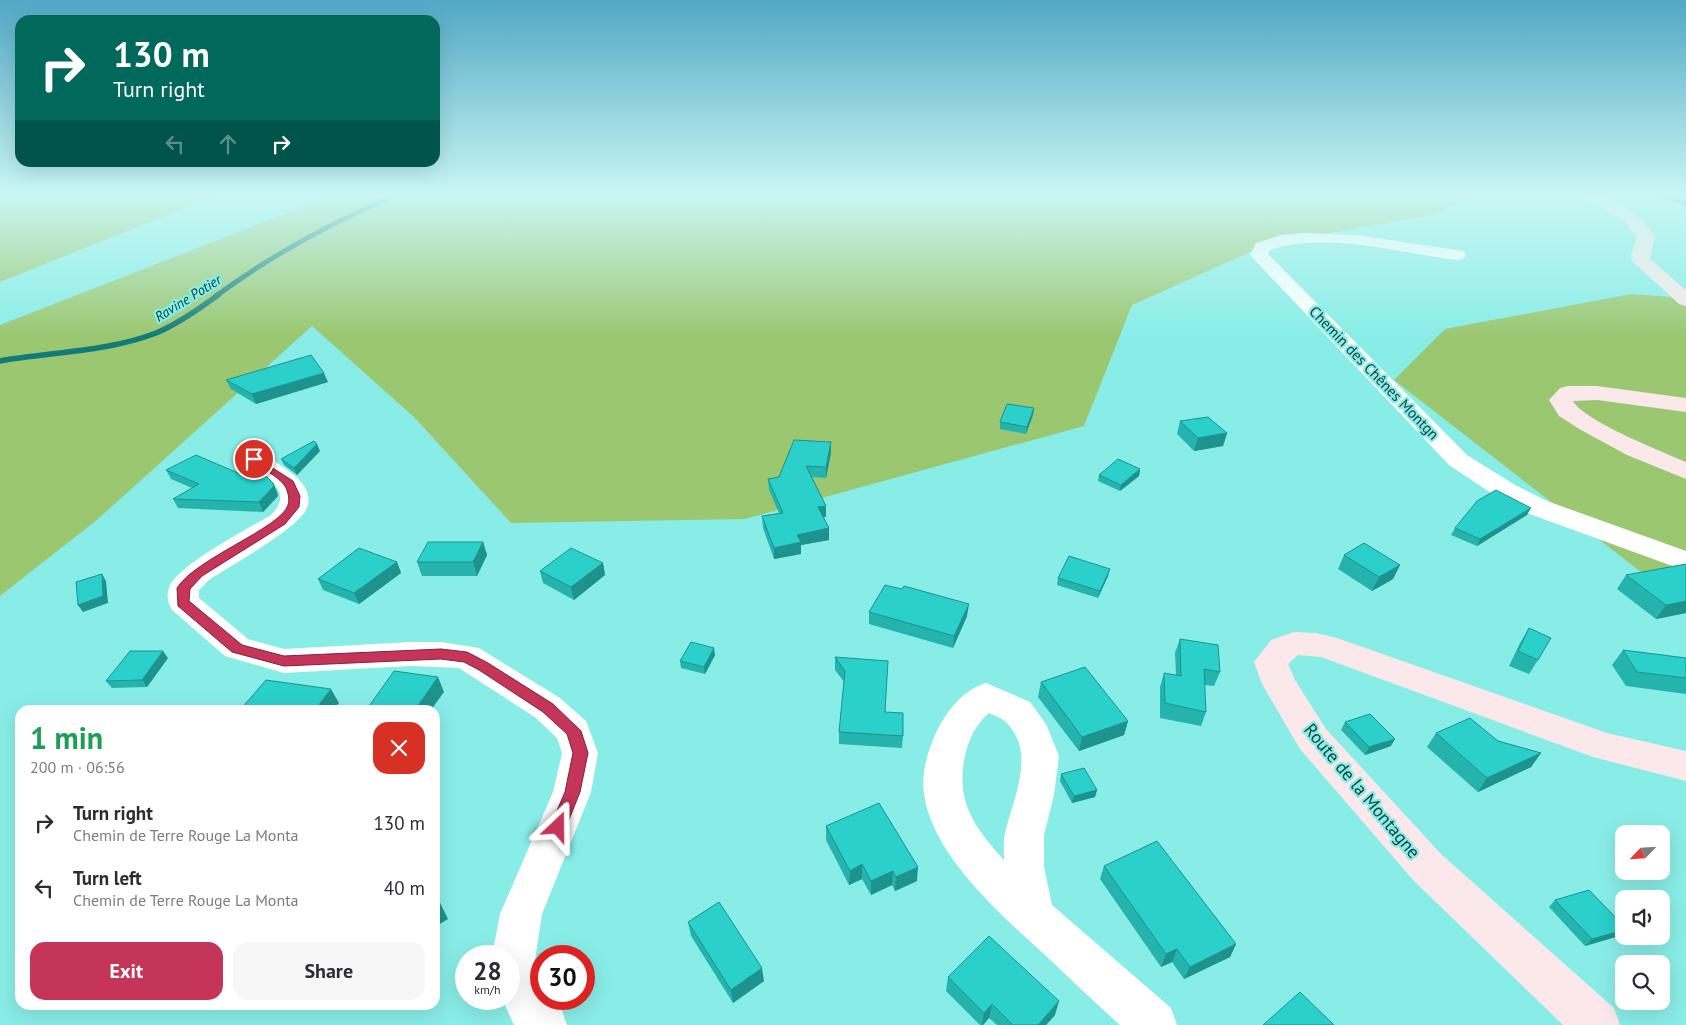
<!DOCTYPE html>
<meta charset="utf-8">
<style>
body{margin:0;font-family:"PT Sans",sans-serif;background:#f7f7f7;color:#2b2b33;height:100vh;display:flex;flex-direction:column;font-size:19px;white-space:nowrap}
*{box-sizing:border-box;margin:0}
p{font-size:16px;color:#7c7c81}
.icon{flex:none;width:28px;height:28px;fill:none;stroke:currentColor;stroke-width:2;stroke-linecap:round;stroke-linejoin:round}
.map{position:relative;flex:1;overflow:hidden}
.details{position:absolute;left:15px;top:705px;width:425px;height:305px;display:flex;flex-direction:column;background:#fff;border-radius:15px;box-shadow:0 5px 20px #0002}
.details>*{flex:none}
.hud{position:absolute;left:15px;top:15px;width:425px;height:152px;border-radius:15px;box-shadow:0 5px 20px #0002;background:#00695c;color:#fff;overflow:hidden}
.needle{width:32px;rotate:245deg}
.tools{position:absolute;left:1615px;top:825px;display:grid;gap:10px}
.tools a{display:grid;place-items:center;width:55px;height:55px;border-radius:10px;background:#fff;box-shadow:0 5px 20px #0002;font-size:25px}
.speed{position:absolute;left:455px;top:945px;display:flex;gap:10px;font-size:25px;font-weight:700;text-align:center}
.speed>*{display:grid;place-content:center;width:65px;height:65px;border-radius:50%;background:#fff;box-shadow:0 5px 20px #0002;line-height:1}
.speed small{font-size:12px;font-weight:400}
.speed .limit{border:8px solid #d22;background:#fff;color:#111}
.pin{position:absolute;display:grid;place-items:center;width:42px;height:42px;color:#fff;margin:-21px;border:2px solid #fff;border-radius:50%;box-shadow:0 1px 5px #0007}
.me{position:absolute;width:55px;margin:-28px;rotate:23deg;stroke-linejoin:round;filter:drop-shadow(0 0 4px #0008)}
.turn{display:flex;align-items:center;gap:18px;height:105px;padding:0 15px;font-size:22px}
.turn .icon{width:65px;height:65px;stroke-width:2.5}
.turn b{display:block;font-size:35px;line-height:42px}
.lanes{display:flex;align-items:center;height:48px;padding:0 15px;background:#0003;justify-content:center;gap:25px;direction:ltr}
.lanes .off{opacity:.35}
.round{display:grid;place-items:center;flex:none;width:52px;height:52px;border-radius:15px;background:#f7f7f7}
.overview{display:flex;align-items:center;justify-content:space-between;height:85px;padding:0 15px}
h1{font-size:30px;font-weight:800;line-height:38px;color:#1e9e55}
.cta{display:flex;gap:10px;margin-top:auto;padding:10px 15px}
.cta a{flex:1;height:58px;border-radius:15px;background:#c43559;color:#fff;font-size:20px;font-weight:800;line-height:58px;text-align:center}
.cta a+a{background:#f7f7f7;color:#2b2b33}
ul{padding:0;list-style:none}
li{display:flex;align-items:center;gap:15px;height:65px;padding:0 15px}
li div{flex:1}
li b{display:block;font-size:19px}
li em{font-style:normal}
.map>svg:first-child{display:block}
.green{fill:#9bc771}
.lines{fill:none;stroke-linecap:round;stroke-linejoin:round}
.stream-far1{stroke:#127b77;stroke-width:5}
.stream{stroke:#127b77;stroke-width:5.5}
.minor{fill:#fff;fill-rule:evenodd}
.secondary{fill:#fae8ea;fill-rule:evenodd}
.wall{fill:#25b3ae}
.shaded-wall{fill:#1e928d}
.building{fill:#2bd0ca;stroke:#1e928d}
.route{fill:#c43559;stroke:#7f223a}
.labels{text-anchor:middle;stroke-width:4.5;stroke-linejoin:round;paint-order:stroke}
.far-water-label{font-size:14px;font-style:italic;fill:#044b48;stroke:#89ede7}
.street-label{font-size:15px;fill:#133f3c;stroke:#89ede7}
.near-street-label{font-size:18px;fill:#133f3c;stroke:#89ede7}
</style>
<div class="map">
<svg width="1686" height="1025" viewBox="0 0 1686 1025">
<rect width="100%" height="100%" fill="#89ede7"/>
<g class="green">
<path d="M 0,194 L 219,194 L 0,282 Z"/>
<path d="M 336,194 L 1477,194 L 1435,214 L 1268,244 L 1132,305 L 1084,426 L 745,519 L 511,523 L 414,417 L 312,326 L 98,519 L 0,596 L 0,325 Z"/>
<path d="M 1631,294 L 1686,298 L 1686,607 L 1394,380 L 1445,329 Z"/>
</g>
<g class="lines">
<g class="stream-far1">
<path d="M 1657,194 L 1686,203"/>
<path d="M 216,296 C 273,254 334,221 399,194"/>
</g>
<path class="stream" d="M 0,361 C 51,352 107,352 156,333 C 178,324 199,309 218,295"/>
<g class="minor">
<path d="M 1304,233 L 1357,235 L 1463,251 L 1466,255 L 1463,259 L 1457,260 C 1399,253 1326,231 1270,250 L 1268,254 L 1467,455 L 1515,485 L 1547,501 L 1686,551 L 1686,571 L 1527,513 L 1497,497 L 1449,465 L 1250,255 L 1256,243 L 1281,235 Z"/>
<path d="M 254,451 C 268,455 279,464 290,472 C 301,479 313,494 307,508 C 298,529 230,566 209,580 L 199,590 L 199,598 L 248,639 L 284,649 L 411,642 L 441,642 L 479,648 L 560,698 L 586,721 L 598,753 L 591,792 L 542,914 L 535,960 L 541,978 L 541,999 L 552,999 L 561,1008 L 567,1025 L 514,1025 L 502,999 L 509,999 L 509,956 L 492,956 L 500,914 L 553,792 L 562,753 L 557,738 L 536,718 L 459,668 L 411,666 L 284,673 L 225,656 L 172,610 C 168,603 166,596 169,588 C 174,567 251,527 271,515 C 296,489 265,478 245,464 L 241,459 L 245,454 Z"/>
<path d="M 986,683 L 1030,702 L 1046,724 L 1059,756 L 1054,795 L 1044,835 L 1044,867 L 1052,905 L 1171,1008 L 1177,1025 L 1120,1025 C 1094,1002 1070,978 1045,955 C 1002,916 932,855 924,794 C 921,775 927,753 935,735 C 946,712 961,691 986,683 ZM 989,713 C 994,716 1002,718 1006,722 C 1037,753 1013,798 1005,833 C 1003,842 1004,852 1004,860 C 975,828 955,802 965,756 C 969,739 975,725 989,713 Z"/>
</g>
<g class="secondary">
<path d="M 1578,194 C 1607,192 1638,212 1655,236 L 1650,259 L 1686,290 L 1686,306 L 1679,304 L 1632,261 L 1631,255 L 1637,237 L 1624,221 Z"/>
<path d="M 1568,386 L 1597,386 L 1686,398 L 1686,412 L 1597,400 L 1573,401 C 1584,421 1663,452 1686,462 L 1686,479 L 1627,455 L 1581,430 L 1559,416 L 1549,400 L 1560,388 Z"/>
<path d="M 1294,632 L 1316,633 L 1337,638 L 1607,733 L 1686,751 L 1686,781 L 1593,757 L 1321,657 L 1298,655 L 1288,664 L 1295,680 L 1326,729 L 1441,854 L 1614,1008 L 1620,1025 L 1563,1025 L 1413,880 L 1300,749 L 1262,684 L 1254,662 L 1271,640 Z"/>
</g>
</g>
<g class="wall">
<path d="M 226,380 L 328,382 L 256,404 L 231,389 Z"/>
<path d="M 1034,408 L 1033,415 L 1026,434 L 1000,429 L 1000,422 Z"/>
<path d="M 1180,421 L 1227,433 L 1223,446 L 1194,451 L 1177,434 Z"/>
<path d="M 320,451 L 297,475 L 284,465 L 281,459 Z"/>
<path d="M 831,453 L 826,478 L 812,477 L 826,506 L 826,517 L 823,517 L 829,528 L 829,540 L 801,545 L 801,554 L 774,559 L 763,528 L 762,516 L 779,513 L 769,490 L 768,479 L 779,477 Z"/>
<path d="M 1140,469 L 1139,476 L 1120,491 L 1098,481 L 1099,475 Z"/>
<path d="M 166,470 L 245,476 L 273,483 L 277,492 L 278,496 L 263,512 L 178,508 L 173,499 L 192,488 L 171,479 Z"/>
<path d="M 1527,515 L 1477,546 L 1451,535 L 1455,528 Z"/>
<path d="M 483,542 L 487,555 L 477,576 L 422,576 L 417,562 Z"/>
<path d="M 1344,555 L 1400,565 L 1393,579 L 1372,591 L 1338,569 Z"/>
<path d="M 397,562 L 401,573 L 359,604 L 323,590 L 318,579 Z"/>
<path d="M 603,563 L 605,575 L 574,600 L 543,583 L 540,571 Z"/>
<path d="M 1686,564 L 1686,613 L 1656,619 L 1617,589 L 1626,575 Z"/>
<path d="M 1108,576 L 1098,598 L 1057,585 L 1058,578 Z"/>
<path d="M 869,612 L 967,616 L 953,648 L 869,624 Z"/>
<path d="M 1529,628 L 1538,660 L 1529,674 L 1509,666 L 1520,643 Z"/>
<path d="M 1180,639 L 1220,672 L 1214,686 L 1204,685 L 1206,712 L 1201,726 L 1160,718 L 1160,687 L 1164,673 L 1176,675 L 1175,653 Z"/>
<path d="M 1623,650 L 1686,658 L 1686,694 L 1626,686 L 1612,665 Z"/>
<path d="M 715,655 L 705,674 L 681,668 L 680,661 Z"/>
<path d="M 835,657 L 885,712 L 903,736 L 902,748 L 839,744 L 839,732 L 844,682 L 835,670 Z"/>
<path d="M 168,658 L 147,687 L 112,688 L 106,681 Z"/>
<path d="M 1041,682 L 1128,721 L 1124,735 L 1079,751 L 1038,697 Z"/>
<path d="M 1345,722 L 1391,746 L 1365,755 L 1341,730 Z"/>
<path d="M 1436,733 L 1498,741 L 1541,753 L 1531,767 L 1478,792 L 1427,747 Z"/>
<path d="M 1061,774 L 1097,790 L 1095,797 L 1072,803 L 1060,781 Z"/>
<path d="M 826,826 L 917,881 L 895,891 L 892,885 L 871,895 L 862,879 L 849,885 L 826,840 Z"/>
<path d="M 1104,866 L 1236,944 L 1230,957 L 1184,979 L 1172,962 L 1161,967 L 1100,879 Z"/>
<path d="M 1555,900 L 1624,926 L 1624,931 L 1619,936 L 1585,946 L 1549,907 Z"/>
<path d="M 688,922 L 764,981 L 733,1003 L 691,936 Z"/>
<path d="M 948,977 L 1055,1015 L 1046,1025 L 997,1025 L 989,1018 L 983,1025 L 980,1025 L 946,991 Z"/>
</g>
<g class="shaded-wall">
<path d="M 324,373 L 328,382 L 256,404 L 252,394 Z"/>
<path d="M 1034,408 L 1033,415 L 1026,434 L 1027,427 Z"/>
<path d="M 1227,433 L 1223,446 L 1194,451 L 1198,438 Z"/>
<path d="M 831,442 L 831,453 L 826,478 L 826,467 Z"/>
<path d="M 317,444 L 320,451 L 297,475 L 294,468 Z"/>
<path d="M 1140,469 L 1139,476 L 1120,491 L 1121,485 Z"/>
<path d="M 273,483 L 277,492 L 278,496 L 263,512 L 259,502 Z"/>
<path d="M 826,506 L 826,517 L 818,518 L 818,507 Z"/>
<path d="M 1531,508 L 1527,515 L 1477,546 L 1480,539 Z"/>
<path d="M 829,528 L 829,540 L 801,545 L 801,554 L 774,559 L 774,548 L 797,535 Z"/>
<path d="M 483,542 L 487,555 L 477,576 L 473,562 Z"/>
<path d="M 397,562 L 401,573 L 359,604 L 354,593 Z"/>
<path d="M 603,563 L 605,575 L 574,600 L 571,587 Z"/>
<path d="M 1400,565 L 1393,579 L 1372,591 L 1379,577 Z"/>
<path d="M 1110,569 L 1108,576 L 1098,598 L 1100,591 Z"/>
<path d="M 102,574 L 106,581 L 108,603 L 83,612 L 78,605 Z"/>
<path d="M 1686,601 L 1686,613 L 1656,619 L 1666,605 Z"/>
<path d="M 969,604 L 967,616 L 953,648 L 954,636 Z"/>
<path d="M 714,648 L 715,655 L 705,674 L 704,667 Z"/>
<path d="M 163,651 L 168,658 L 147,687 L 142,680 Z"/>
<path d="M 438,677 L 444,692 L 431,710 L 415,710 Z"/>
<path d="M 331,689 L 339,703 L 333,710 L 315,710 Z"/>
<path d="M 1128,721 L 1124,735 L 1079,751 L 1082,737 Z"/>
<path d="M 1395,739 L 1391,746 L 1365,755 L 1369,747 Z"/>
<path d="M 1541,753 L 1531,767 L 1478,792 L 1487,778 Z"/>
<path d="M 1097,790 L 1095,797 L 1072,803 L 1074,796 Z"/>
<path d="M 862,864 L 862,879 L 849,885 L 850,871 Z"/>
<path d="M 918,867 L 917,881 L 895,891 L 896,877 Z"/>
<path d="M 893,871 L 892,885 L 871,895 L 871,881 Z"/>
<path d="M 441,905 L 448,919 L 435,927 L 435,909 Z"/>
<path d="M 1624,930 L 1624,931 L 1619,936 L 1585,946 L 1592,939 Z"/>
<path d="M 1236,944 L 1230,957 L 1184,979 L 1190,967 Z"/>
<path d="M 1177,949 L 1172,962 L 1161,967 L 1166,954 Z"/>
<path d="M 762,968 L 764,981 L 733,1003 L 731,990 Z"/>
<path d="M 1059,1001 L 1055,1015 L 1046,1025 L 1038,1025 Z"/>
<path d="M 992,1004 L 989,1018 L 983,1025 L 982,1025 L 984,1013 Z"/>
</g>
<g class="building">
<path d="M 311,355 L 324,373 L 252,394 L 226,380 Z"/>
<path d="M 1007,404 L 1034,408 L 1027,427 L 1000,422 Z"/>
<path d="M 1208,417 L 1227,433 L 1198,438 L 1180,421 Z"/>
<path d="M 794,440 L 831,442 L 826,467 L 806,466 L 826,506 L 818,507 L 829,528 L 797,535 L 801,542 L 774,548 L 762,516 L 783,513 L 768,479 L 779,477 Z"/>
<path d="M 314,441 L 317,444 L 294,468 L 281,459 Z"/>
<path d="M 196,455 L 245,476 L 258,468 L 273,483 L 274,486 L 259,502 L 173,499 L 199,484 L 166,470 Z"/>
<path d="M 1118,459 L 1140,469 L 1121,485 L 1099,475 Z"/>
<path d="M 1496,490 L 1531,508 L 1480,539 L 1455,528 L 1477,501 Z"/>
<path d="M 428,542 L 483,542 L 473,562 L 417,562 Z"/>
<path d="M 1364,543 L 1400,565 L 1379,577 L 1344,555 Z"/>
<path d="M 359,548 L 397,562 L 354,593 L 318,579 Z"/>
<path d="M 571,548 L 603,563 L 571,587 L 540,571 Z"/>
<path d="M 1069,556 L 1110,569 L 1100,591 L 1058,578 Z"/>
<path d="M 1686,564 L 1686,601 L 1666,605 L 1626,575 Z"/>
<path d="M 102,574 L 103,596 L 78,605 L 76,582 Z"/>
<path d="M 885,585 L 902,589 L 904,586 L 969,604 L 954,636 L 869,612 Z"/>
<path d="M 1529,628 L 1551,638 L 1538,660 L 1518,651 Z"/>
<path d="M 1180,639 L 1218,645 L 1220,672 L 1204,669 L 1206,712 L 1165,703 L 1164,673 L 1181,676 Z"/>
<path d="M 691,642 L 714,648 L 704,667 L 680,661 Z"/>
<path d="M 1623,650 L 1686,658 L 1686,678 L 1637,672 Z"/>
<path d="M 130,651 L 163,651 L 142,680 L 106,681 Z"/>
<path d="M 835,657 L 888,661 L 885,712 L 903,713 L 903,736 L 839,732 L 845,671 Z"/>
<path d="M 1085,667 L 1128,721 L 1082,737 L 1041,682 Z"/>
<path d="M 394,671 L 438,677 L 415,710 L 374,710 L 367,709 Z"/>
<path d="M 266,680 L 331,689 L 315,710 L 240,710 Z"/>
<path d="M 1370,714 L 1395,739 L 1369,747 L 1345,722 Z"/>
<path d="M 1470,718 L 1498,741 L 1541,753 L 1487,778 L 1436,733 Z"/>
<path d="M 1084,768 L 1097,790 L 1074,796 L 1061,774 Z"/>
<path d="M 879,803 L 918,867 L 896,877 L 893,871 L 871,881 L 862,864 L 850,871 L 826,826 Z"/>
<path d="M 1157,841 L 1236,944 L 1190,967 L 1177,949 L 1166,954 L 1104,866 Z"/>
<path d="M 1589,890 L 1624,926 L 1624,930 L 1592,939 L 1555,900 Z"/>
<path d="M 435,896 L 441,905 L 435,909 Z"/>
<path d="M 719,902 L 762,968 L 731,990 L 688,922 Z"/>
<path d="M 989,936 L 1059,1001 L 1038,1025 L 1013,1025 L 992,1004 L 984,1013 L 948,977 Z"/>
<path d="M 1300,992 L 1334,1025 L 1263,1025 Z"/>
</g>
<linearGradient id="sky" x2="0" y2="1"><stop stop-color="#52a8c5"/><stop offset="0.58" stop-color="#caf7f4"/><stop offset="1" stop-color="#caf7f4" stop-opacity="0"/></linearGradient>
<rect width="1686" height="337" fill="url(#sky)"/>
<path class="route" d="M 254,456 L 293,481 L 300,496 L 299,507 L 285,524 L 202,576 L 190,589 L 189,601 L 242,645 L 284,656 L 441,649 L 467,652 L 488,663 L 553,704 L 581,731 L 588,753 L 580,792 L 564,832 L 558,834 L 552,832 L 550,827 L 565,792 L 573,753 L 567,734 L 543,712 L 479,670 L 464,662 L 441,659 L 284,666 L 232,652 L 178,606 L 177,588 C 196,558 281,528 288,505 C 290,499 288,492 285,486 C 278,476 261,468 251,461 L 249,459 Z"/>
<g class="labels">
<g class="far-water-label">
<text transform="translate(188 298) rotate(-32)" y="5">Ravine Potier</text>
</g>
<g class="street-label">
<text transform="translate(1374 373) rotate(46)" y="5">Chemin des Chênes Montgn</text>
</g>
<g class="near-street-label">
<text transform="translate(1362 791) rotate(50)" y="6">Route de la Montagne</text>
</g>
</g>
</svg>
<div class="tools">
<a><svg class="needle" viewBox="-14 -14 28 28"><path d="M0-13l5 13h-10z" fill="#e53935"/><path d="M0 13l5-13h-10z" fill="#7c7c81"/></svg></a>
<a><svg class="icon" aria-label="sound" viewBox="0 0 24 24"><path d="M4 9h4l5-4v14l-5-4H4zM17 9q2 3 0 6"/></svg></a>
<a><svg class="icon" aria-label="search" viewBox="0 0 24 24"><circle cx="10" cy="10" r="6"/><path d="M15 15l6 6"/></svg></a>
</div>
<div class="speed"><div>28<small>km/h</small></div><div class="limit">30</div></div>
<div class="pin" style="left:254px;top:459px;background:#d93025"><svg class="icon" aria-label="arrive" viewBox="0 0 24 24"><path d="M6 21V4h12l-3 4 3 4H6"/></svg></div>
<svg class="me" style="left:558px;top:827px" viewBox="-20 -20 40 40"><path d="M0-17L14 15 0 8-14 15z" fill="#c43559" stroke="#fff" stroke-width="4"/></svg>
<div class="hud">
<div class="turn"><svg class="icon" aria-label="right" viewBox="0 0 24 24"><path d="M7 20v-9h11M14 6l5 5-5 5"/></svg><div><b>130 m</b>Turn right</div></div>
<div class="lanes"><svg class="icon off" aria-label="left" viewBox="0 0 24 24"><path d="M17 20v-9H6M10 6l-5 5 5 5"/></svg><svg class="icon off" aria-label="ahead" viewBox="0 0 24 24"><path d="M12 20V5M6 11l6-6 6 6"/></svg><svg class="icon" aria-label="right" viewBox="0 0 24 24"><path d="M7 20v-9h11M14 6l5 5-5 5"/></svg></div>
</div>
<section class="details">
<div class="overview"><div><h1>1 min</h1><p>200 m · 06:56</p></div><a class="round" style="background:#d93025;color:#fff"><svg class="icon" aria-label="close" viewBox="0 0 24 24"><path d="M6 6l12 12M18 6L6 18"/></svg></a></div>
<ul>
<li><svg class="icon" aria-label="right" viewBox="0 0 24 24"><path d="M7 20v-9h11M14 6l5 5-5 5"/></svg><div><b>Turn right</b><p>Chemin de Terre Rouge La Monta</p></div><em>130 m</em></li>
<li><svg class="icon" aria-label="left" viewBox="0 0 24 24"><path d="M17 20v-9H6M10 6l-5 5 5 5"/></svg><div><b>Turn left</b><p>Chemin de Terre Rouge La Monta</p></div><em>40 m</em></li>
</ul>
<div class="cta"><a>Exit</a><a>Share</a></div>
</section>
</div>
